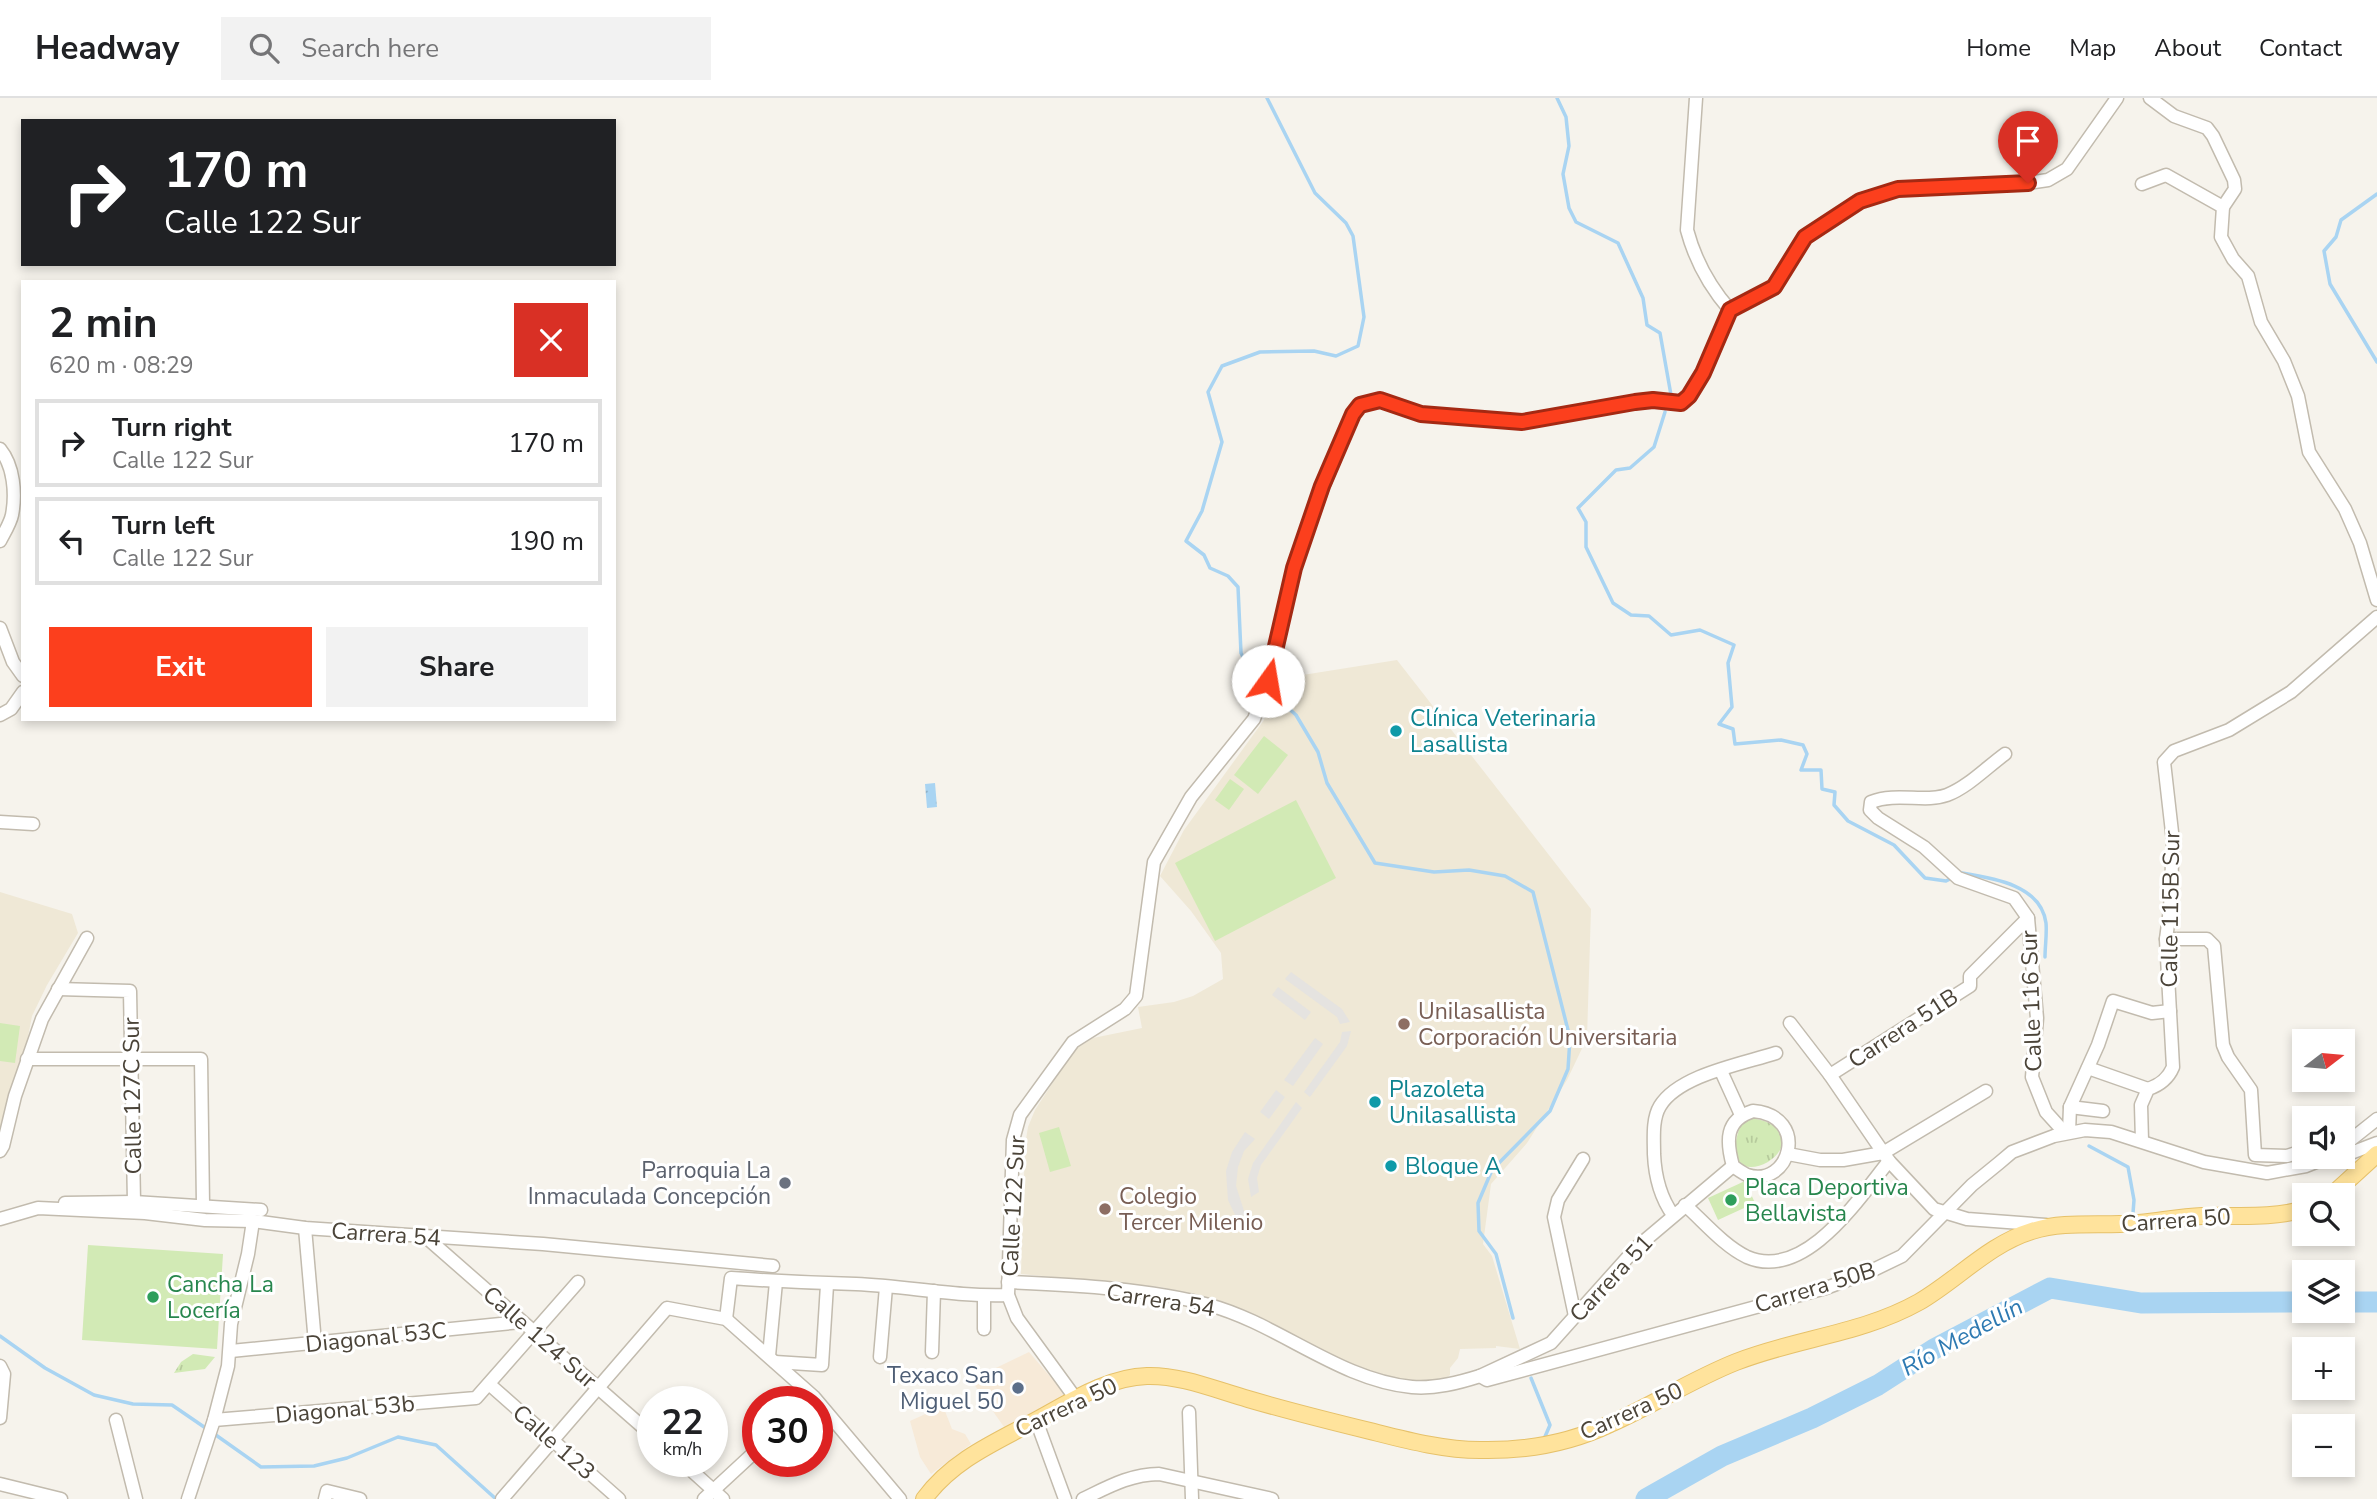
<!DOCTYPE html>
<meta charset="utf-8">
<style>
body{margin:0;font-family:"Nunito Sans",sans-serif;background:#f2f2f2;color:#202124;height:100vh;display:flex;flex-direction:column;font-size:26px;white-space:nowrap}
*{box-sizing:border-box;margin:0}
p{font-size:23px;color:#757577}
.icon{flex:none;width:38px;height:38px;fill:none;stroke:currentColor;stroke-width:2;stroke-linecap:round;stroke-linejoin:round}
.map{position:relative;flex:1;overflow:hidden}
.sheet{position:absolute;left:21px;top:182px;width:595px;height:441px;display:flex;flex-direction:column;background:#fff;border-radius:0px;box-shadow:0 4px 10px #0003}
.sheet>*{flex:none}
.guide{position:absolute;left:21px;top:21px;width:595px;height:147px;border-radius:0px;box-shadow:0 4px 10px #0003;background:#202124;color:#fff;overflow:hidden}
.needle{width:46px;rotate:74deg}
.controls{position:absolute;left:2292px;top:931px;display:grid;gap:14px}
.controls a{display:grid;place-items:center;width:63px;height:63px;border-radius:0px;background:#fff;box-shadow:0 4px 10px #0003;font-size:35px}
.speed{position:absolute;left:637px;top:1288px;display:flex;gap:14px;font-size:35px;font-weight:700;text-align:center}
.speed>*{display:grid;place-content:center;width:91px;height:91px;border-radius:50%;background:#fff;box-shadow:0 4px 10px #0003;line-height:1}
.speed small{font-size:18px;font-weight:400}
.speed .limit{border:10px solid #d22;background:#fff;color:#111}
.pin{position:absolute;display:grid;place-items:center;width:60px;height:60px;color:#fff;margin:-72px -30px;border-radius:50% 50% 50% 0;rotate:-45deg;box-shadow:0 0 7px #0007}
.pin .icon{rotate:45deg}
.me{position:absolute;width:77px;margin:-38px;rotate:13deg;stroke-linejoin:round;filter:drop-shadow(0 0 5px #0008)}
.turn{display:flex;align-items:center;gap:24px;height:147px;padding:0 28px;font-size:32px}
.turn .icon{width:91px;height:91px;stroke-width:2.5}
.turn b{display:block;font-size:49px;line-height:60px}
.round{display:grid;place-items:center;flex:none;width:74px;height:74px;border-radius:0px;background:#f2f2f2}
.overview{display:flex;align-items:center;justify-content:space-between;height:119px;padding:0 28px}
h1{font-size:42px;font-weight:700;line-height:52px}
.primary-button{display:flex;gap:14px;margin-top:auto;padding:14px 28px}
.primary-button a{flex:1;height:80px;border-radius:0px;background:#fc3f1d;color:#fff;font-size:28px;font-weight:700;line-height:80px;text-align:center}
.primary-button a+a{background:#f2f2f2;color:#202124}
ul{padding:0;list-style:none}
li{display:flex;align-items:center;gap:21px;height:88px;margin:0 14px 10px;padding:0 14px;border:4px solid #e0e0e0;border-radius:0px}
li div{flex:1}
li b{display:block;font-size:26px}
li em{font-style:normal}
header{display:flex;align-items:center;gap:42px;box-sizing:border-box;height:98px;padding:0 35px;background:#fff;border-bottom:2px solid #e0e0e0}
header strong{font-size:33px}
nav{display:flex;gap:38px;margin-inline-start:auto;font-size:24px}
.search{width:490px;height:63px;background:#f2f2f2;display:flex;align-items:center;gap:18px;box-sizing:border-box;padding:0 24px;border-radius:0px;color:#757577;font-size:26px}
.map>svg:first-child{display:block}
.commercial{fill:#f7ead8}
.education{fill:#efe8d6}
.park{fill:url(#park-tufts)}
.garden{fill:#d2eab5}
.parking{fill:#e5e3e0}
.water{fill:url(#water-ripples)}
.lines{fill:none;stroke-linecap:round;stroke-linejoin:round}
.stream{stroke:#a9d4f2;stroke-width:3.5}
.river{stroke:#a9d4f2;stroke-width:21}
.minor-casing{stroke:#c2bbae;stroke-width:15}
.major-casing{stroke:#e6c16a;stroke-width:18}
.minor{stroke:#fff;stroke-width:12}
.major{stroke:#ffe39c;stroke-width:16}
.route-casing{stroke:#a42913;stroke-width:18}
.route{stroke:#fc3f1d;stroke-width:12}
.culture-dot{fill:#0f9aa8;stroke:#fff;stroke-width:2.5}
.education-dot{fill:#8d6e63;stroke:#fff;stroke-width:2.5}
.worship-dot{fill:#6b7280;stroke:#fff;stroke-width:2.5}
.leisure-dot{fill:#2e9e5b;stroke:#fff;stroke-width:2.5}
.service-dot{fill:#5c6f8a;stroke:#fff;stroke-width:2.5}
.labels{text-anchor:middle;stroke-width:6;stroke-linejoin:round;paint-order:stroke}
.culture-label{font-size:23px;fill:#0d838f;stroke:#fff;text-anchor:start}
.street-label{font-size:23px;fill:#4b4439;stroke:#fff}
.education-label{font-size:23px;fill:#785e54;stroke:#fff;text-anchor:start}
.worship-label{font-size:23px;fill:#5b616d;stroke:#fff;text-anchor:end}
.leisure-label{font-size:23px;fill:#27864d;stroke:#fff;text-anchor:start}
.service-label{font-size:23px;fill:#4e5e75;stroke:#fff;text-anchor:end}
.water-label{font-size:24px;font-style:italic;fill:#2e7ab2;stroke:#fff}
</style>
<header>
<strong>Headway</strong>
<div class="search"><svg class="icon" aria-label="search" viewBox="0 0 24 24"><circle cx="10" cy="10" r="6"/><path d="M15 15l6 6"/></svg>Search here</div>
<nav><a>Home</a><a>Map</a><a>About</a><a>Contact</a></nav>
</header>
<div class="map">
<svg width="2377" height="1401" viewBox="0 0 2377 1401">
<defs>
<pattern id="park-tufts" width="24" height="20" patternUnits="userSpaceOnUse" patternTransform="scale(1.75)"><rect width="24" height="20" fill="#d2eab5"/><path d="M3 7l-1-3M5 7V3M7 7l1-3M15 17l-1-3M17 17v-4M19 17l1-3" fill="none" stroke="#b6ca9c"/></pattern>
<pattern id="water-ripples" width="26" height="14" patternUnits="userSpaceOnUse" patternTransform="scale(1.75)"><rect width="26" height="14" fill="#a9d4f2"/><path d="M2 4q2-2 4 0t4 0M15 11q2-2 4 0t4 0" fill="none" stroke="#8caec5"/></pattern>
</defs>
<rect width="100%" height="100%" fill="#f6f3ec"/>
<g class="commercial">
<path d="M 1029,1254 L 1066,1297 L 1004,1329 L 971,1282 Z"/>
<path d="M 943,1308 L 952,1331 L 965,1336 L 971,1346 L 931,1376 L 920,1359 L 910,1323 Z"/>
</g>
<g class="education">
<path d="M 1397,562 L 1591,811 L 1587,940 L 1567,982 L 1527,1045 L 1491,1086 L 1483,1146 L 1492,1158 L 1520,1251 L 1496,1248 L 1496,1250 L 1460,1251 L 1458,1260 L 1450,1270 L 1450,1277 L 1443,1282 L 1414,1284 L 1358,1271 L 1250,1215 L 1210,1200 L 1161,1189 L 1021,1176 L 1025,1047 L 1028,1029 L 1035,1012 L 1074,952 L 1093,940 L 1142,930 L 1138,909 L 1174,904 L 1193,898 L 1223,881 L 1221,855 L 1191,813 L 1160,778 L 1184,732 L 1264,622 L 1268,610 L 1290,579 Z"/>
<path d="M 0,794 L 72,816 L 78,835 L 47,887 L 32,918 L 27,944 L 0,1035 Z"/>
</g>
<g class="park">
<path d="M 1749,1020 C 1760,1021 1772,1024 1779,1033 C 1801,1063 1710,1100 1742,1024 Z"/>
<path d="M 193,1256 L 215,1259 L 205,1271 L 174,1275 L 181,1264 Z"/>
</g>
<g class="garden">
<path d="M 1264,638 L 1288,657 L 1258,696 L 1234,677 Z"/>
<path d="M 1230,681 L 1244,691 L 1229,712 L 1215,702 Z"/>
<path d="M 1296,702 L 1336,780 L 1215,843 L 1175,765 Z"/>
<path d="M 0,925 L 20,928 L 15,965 L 0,963 Z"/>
<path d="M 1059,1029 L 1071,1068 L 1050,1074 L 1039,1035 Z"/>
<path d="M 1745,1083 L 1755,1105 L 1718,1122 L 1708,1100 Z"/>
<path d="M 88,1147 L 223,1156 L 217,1251 L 82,1242 Z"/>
</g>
<g class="parking">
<path d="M 1291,874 L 1342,911 L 1350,924 L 1340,926 L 1337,919 L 1285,881 Z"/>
<path d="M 1278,889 L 1311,914 L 1305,922 L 1272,897 Z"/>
<path d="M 1351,933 L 1347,948 L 1310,999 L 1304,994 L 1340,944 L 1342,934 Z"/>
<path d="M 1315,940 L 1323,946 L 1293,988 L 1284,982 Z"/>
<path d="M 1276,992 L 1285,999 L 1269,1021 L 1260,1014 Z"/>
<path d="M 1296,1004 L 1302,1010 L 1261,1067 L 1257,1080 L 1259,1094 L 1251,1099 L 1248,1081 L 1253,1065 Z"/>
<path d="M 1245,1034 L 1255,1041 L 1244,1053 L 1238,1069 L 1236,1088 L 1245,1116 L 1237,1121 L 1228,1102 L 1226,1073 L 1232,1054 Z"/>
</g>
<path class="water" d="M 935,685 L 937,709 L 927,710 L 925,686 Z"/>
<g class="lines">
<g class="stream">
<path d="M 1557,0 L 1566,19 L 1569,48 L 1563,76 L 1569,110 L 1576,124 L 1618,145 L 1643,200 L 1647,227 L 1660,235 L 1671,297"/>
<path d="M 2377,96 L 2341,122 L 2336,139 L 2324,153 L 2330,186 L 2377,264"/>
<path d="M 1665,314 L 1654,349 L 1630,370 L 1616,372 L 1578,410 L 1586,424 L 1586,449 L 1613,505 L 1631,517 L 1649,518 L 1671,537 L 1700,532 L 1734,547 L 1728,565 L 1732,609 L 1719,626 L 1733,631 L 1735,646 L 1781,642 L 1803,647 L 1807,656 L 1801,672 L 1821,672 L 1822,691 L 1835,694 L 1834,707 L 1848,723 L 1894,747 L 1925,780 L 1946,783 L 1952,780"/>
<path d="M 1258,598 L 1253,578 L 1241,555 L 1238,489 L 1228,478 L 1210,470 L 1204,457 L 1186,443 L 1202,413 L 1222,344 L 1208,294 L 1222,268 L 1260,254 L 1314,253 L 1336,258 L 1358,248 L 1364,219 L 1353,138 L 1346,125 L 1315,95 L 1267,0"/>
<path d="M 1263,604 L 1286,608 L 1296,617 L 1318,654 L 1327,685 L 1375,765 L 1434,774 L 1469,772 L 1505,778 L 1533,794 L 1570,940 L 1568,971 L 1550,1013 L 1492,1072 L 1478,1105 L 1479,1133 L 1496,1156 L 1513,1220"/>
<path d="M 1962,775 C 1993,780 2041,787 2046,825 C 2047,836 2045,848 2045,859"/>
<path d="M 2089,1048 L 2128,1069 L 2134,1102 L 2133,1115"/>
<path d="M 0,1238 L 45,1270 L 94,1297 L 133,1306 L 172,1307 L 207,1331"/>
<path d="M 1531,1280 L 1550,1327 L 1544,1341"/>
<path d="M 213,1335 L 261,1369 L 314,1368 L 347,1360 L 398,1339 L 436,1347 L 496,1401"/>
</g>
<g class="river">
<path d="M 2343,1204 L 2377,1204"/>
<path d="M 1646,1401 L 1722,1358 L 1812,1320 L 1878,1287 L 1934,1251 L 2050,1190 L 2141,1205 L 2305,1204"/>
</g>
<defs>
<g id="minor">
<path d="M 1696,0 L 1687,132 C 1695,162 1709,188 1730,212"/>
<path d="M 2150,0 L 2174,18 L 2207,30 L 2213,38 L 2234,82 L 2235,91 L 2223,109 L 2221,139 L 2233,161 L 2248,178 L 2261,224 L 2284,263 L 2298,298 L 2309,354 L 2345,411 L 2360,445 L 2377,502"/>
<path d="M 2142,86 L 2166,77 L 2223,109"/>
<path d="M 0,351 C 14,368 16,396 12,417 C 10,426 4,435 0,443"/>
<path d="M 0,530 L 13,564 L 23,578"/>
<path d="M 0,617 L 11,611 L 23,594"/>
<path d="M 2005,656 C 1987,669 1968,689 1947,697 C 1925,705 1897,694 1871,704 L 1870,712 L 1878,720 L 1924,749 L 1958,780 L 2014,800 L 2028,820 L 2037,920 L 2032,979 L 2046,1014 L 2065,1035"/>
<path d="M 0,724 L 33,726"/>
<path d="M 2166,841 L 2207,841 L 2214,848 L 2223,947 L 2228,959 L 2251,992 L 2255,1057 L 2287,1058 L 2305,1052"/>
<path d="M 58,891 L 130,893 L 134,1104"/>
<path d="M 1790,925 L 1830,977 L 1889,1063 L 1934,1111 L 1967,1121 L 2046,1127"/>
<path d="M 27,961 L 201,961 L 203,1107"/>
<path d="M 2088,970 L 2148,991"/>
<path d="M 1721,973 L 1741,1017"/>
<path d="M 1830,977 L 1970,888 L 1970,878 L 2028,820"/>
<path d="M 2070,1009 L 2103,1013"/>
<path d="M 1753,1013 C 1811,1018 1790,1091 1747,1077 C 1743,1075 1737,1071 1733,1068 C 1726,1043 1725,1022 1753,1013 Z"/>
<path d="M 2069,1034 L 2070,1009 L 2098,947 L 2113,903 L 2152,915 L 2170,913"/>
<path d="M 2142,1043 L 2141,1007 L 2148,991 C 2160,987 2168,981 2173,969 L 2166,841 L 2170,811 L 2173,743 L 2164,664 L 2174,653 L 2229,632 L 2291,594 L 2377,519"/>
<path d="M 2343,1048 L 2377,1021"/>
<path d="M 0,1053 L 3,1048 L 15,998 L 42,921 L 87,840"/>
<path d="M 1788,1056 L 1820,1062 L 1843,1062 L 1883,1055 L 1986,993"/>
<path d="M 2343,1058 L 2377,1045"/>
<path d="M 65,1105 L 134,1104 L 261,1112"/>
<path d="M 1685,1107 C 1704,1124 1724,1148 1747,1159 C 1805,1184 1859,1100 1889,1063"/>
<path d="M 1673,1117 C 1660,1099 1655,1079 1654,1056 C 1654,1041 1652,1021 1660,1008 C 1679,977 1742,966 1776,955"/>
<path d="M 0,1121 L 38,1110 L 145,1115 L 205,1122 L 253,1123 L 305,1130 L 543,1146 L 773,1168"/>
<path d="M 305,1130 L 315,1245"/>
<path d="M 427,1140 L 653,1338"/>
<path d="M 1008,1184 C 1072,1187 1148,1190 1209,1207 C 1279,1226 1339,1282 1412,1289 C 1435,1291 1458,1285 1480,1278 L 1487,1282 L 1826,1190 L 1869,1174 L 1902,1158 L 1972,1087 L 1999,1065 L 2012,1054 L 2054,1038 L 2085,1032 L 2111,1034 L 2204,1064 L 2267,1075 L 2306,1068 L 2329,1059"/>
<path d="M 984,1198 L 984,1231"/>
<path d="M 1575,1218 L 1554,1119 L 1558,1102 L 1583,1061"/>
<path d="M 726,1221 L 731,1180 C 773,1183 814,1185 856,1186 C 907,1188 957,1199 1008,1197"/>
<path d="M 231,1253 L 521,1224"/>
<path d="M 932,1254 L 934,1193"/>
<path d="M 769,1258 L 776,1184"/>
<path d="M 880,1259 L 886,1189"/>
<path d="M 775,1264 L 822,1267 L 827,1187"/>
<path d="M 0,1268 L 4,1276 L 0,1320"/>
<path d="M 1480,1278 L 1551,1245 L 1637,1149 L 1733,1068"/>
<path d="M 489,1286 L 619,1401"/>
<path d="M 1076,1301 L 1017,1220 L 1008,1197 L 1013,1042 L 1020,1017 L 1073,944 L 1125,911 L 1136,898 L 1154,764 L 1191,699 L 1254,621 L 1268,583 L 1294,470 L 1323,389 L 1353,316 L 1360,307 L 1379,302 L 1421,316 L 1522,324 L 1635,304 L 1653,302 L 1681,305 L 1690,298 L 1703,275 L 1730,212 L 1774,189 L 1805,139 L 1860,102 L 1898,91 L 2028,85 L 2048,82 L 2067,71 L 2117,0"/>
<path d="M 1189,1314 L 1192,1401"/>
<path d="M 116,1322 L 136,1401"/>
<path d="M 214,1322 L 476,1300 L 578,1184"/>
<path d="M 1036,1322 L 1065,1401"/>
<path d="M 681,1363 L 723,1401"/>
<path d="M 0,1386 L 61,1401"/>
<path d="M 188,1401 L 214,1322 L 228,1268 L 231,1226 L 248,1156 L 253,1123"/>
<path d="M 325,1401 L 327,1393 L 360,1401"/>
<path d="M 502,1401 L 667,1210 L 726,1221 L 814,1299 L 900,1401"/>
<path d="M 704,1401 L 758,1351"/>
<path d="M 1083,1401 C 1108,1389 1131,1376 1159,1376 L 1272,1401"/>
</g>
<g id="major">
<path d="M 2332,1097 L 2377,1056"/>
<path d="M 924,1401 C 951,1364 991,1346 1031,1325 C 1067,1306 1106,1279 1147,1278 C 1181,1277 1216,1292 1248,1301 C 1289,1313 1329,1323 1370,1333 C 1406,1342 1443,1352 1480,1352 C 1524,1353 1570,1345 1610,1326 C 1653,1307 1693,1281 1736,1264 C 1797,1240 1862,1236 1919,1204 C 1957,1182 1989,1146 2032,1133 C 2061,1124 2091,1127 2120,1126 C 2148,1126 2174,1119 2202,1118 C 2237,1117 2271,1121 2305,1111"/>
</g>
</defs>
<use href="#minor" class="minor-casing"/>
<use href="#major" class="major-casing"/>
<use href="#minor" class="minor"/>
<use href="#major" class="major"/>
</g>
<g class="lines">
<defs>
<path id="route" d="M 1268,583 L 1294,470 L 1322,388 L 1353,316 L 1360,307 L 1380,302 L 1421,316 L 1522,324 L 1635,304 L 1653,302 L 1681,305 L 1689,298 L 1703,275 L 1730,212 L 1774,189 L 1805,139 L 1860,103 L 1898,91 L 2028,85"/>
</defs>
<use href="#route" class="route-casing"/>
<use href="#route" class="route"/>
</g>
<g class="culture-dot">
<circle cx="1396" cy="633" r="7"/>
<circle cx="1375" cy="1004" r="7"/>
<circle cx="1391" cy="1068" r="7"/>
</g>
<g class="education-dot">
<circle cx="1404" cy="926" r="7"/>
<circle cx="1105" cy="1111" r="7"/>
</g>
<circle class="worship-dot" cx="785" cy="1085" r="7"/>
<g class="leisure-dot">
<circle cx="1731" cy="1102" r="7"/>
<circle cx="153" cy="1199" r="7"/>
</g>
<circle class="service-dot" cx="1018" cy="1290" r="7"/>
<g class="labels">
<g class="culture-label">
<text x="1410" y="628">Clínica Veterinaria<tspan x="1410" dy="26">Lasallista</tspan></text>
<text x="1389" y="999">Plazoleta<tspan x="1389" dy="26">Unilasallista</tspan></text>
<text x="1405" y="1076">Bloque A</text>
</g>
<g class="street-label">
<text transform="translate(2170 811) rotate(-89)" y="8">Calle 115B Sur</text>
<text transform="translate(2031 903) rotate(-92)" y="8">Calle 116 Sur</text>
<text transform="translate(1903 930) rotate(-33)" y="8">Carrera 51B</text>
<text transform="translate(132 998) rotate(-91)" y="8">Calle 127C Sur</text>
<text transform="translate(1013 1108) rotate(-87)" y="8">Calle 122 Sur</text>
<text transform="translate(2176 1122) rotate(-4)" y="8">Carrera 50</text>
<text transform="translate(386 1136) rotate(4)" y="8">Carrera 54</text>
<text transform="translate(1611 1180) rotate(-47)" y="8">Carrera 51</text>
<text transform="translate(1815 1189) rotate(-17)" y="8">Carrera 50B</text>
<text transform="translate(1161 1202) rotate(9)" y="8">Carrera 54</text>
<text transform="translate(376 1239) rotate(-6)" y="8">Diagonal 53C</text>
<text transform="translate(540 1239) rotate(41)" y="8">Calle 124 Sur</text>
<text transform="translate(1066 1309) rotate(-25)" y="8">Carrera 50</text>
<text transform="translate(345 1311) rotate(-5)" y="8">Diagonal 53b</text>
<text transform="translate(1631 1313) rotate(-24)" y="8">Carrera 50</text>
<text transform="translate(554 1344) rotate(41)" y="8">Calle 123</text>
</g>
<g class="education-label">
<text x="1418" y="921">Unilasallista<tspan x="1418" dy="26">Corporación Universitaria</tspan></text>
<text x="1119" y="1106">Colegio<tspan x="1119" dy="26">Tercer Milenio</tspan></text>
</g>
<g class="worship-label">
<text x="771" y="1080">Parroquia La<tspan x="771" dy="26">Inmaculada Concepción</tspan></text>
</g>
<g class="leisure-label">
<text x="1745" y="1097">Placa Deportiva<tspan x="1745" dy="26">Bellavista</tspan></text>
<text x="167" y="1194">Cancha La<tspan x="167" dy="26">Locería</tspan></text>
</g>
<g class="service-label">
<text x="1004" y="1285">Texaco San<tspan x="1004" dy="26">Miguel 50</tspan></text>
</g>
<g class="water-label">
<text transform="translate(1962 1239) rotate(-29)" y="8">Río Medellín</text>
</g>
</g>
</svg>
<div class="controls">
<a><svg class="needle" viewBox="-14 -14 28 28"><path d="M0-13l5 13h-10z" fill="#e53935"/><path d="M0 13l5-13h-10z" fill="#757577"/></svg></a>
<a><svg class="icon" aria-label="sound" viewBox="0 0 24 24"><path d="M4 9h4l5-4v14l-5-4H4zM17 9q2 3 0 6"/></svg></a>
<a><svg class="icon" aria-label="search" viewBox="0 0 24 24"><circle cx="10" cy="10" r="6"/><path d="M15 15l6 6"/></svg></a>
<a><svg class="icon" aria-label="layers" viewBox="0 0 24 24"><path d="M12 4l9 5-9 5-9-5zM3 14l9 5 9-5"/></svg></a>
<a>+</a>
<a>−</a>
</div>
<div class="speed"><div>22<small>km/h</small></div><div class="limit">30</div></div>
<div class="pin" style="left:2028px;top:85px;background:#d93025"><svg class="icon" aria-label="arrive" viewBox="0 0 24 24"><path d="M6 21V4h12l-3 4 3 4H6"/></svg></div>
<svg class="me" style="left:1268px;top:583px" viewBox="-20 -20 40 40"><circle r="19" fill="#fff"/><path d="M0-13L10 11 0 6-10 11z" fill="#fc3f1d"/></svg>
<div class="guide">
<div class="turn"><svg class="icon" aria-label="right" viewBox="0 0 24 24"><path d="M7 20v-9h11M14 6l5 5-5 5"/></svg><div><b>170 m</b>Calle 122 Sur</div></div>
</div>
<section class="sheet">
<div class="overview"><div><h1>2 min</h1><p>620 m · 08:29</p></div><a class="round" style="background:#d93025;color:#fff"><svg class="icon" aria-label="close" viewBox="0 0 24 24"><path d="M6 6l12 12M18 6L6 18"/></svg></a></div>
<ul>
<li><svg class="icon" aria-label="right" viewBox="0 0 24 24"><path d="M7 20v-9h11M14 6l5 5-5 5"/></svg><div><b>Turn right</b><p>Calle 122 Sur</p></div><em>170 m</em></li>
<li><svg class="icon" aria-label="left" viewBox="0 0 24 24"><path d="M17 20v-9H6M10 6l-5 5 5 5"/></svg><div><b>Turn left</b><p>Calle 122 Sur</p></div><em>190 m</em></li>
</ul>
<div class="primary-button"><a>Exit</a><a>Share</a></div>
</section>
</div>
